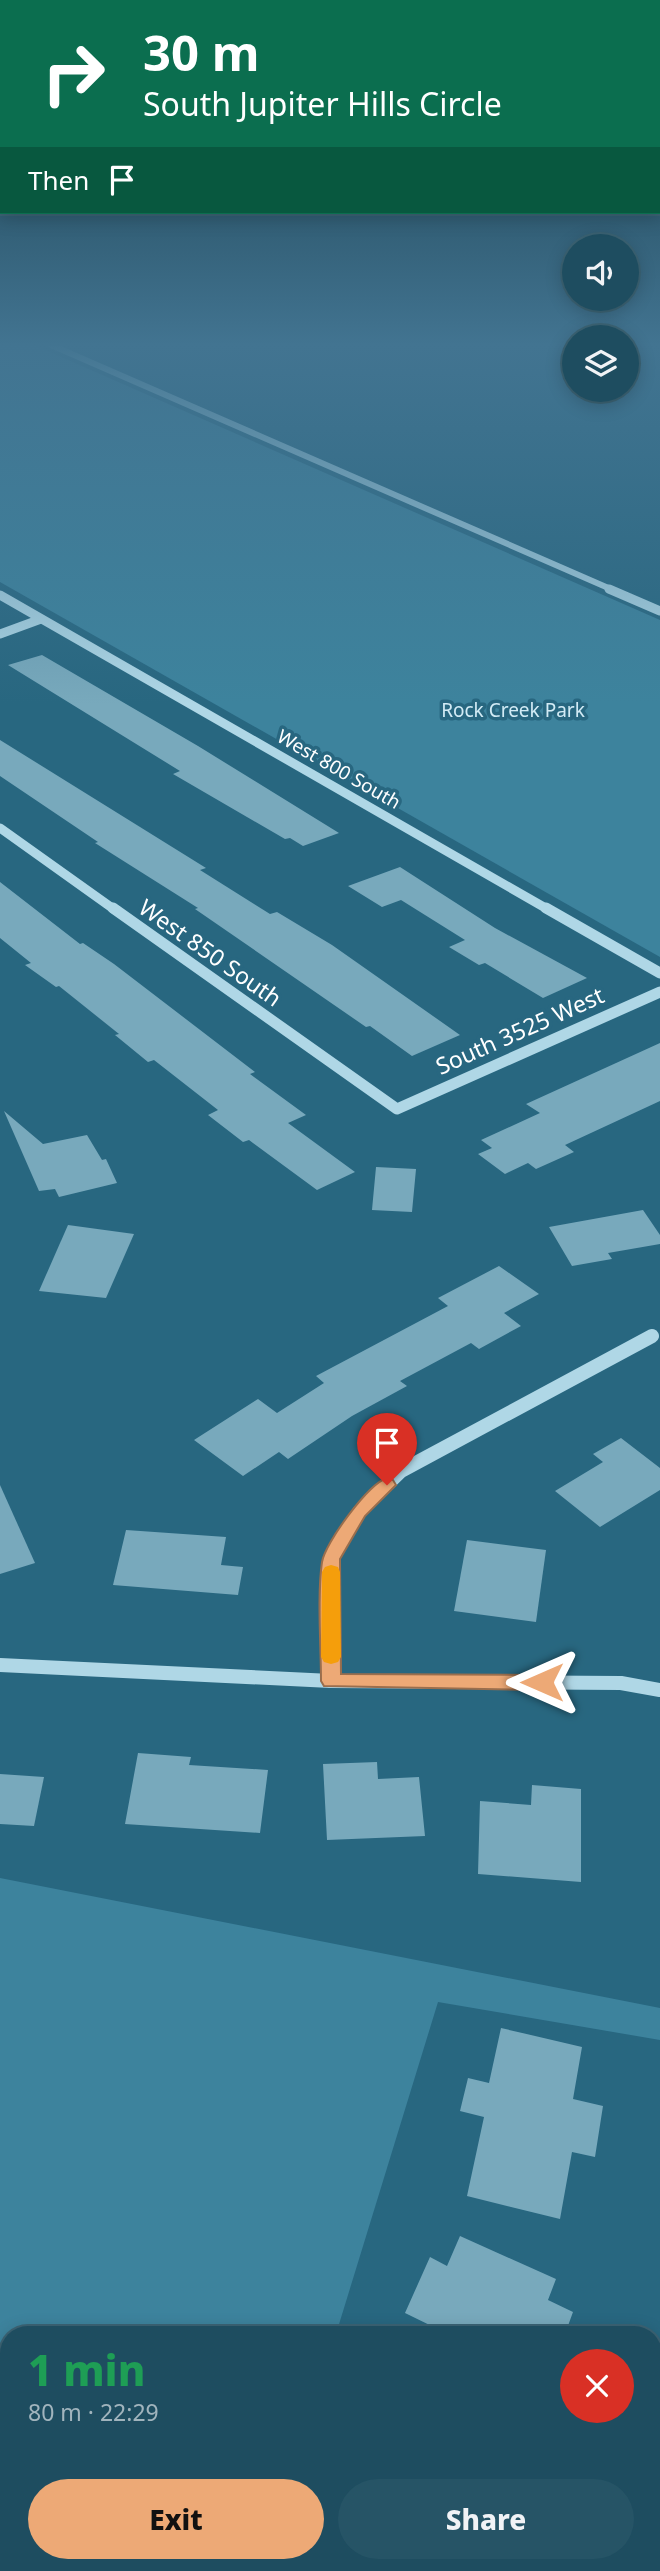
<!DOCTYPE html>
<meta charset="utf-8">
<style>
body{margin:0;font-family:"Noto Sans",sans-serif;background:#265466;color:#f1f3f6;height:100vh;display:flex;flex-direction:column;font-size:26px;white-space:nowrap}
*{box-sizing:border-box;margin:0}
p{font-size:23px;color:#a1b4bd}
.icon{flex:none;width:38px;height:38px;fill:none;stroke:currentColor;stroke-width:2;stroke-linecap:round;stroke-linejoin:round}
.map{position:relative;flex:1;overflow:hidden}
.drawer{position:absolute;left:0px;top:2326px;width:662px;height:247px;display:flex;flex-direction:column;background:#1e4d60;border-radius:28px 28px 0 0;box-shadow:0 4px 18px #0003,0 0 0 2px #3c6475}
.drawer>*{flex:none}
.hud{position:absolute;left:0px;top:0px;width:662px;height:214px;box-shadow:0 4px 18px #0003,0 0 0 2px #3c6475;background:#0b6e4f;color:#fff;overflow:hidden}
.fabs{position:absolute;left:562px;top:234px;display:grid;gap:14px}
.fabs a{display:grid;place-items:center;width:77px;height:77px;border-radius:50%;background:#1e4d60;box-shadow:0 4px 18px #0003,0 0 0 2px #3c6475;font-size:35px}
.pin{position:absolute;display:grid;place-items:center;width:60px;height:60px;color:#fff;margin:-72px -30px;border-radius:50% 50% 50% 0;rotate:-45deg;box-shadow:0 0 7px #0007}
.pin .icon{rotate:45deg}
.me{position:absolute;width:77px;margin:-38px;rotate:270deg;stroke-linejoin:round;filter:drop-shadow(0 0 5px #0008)}
.turn{display:flex;align-items:center;gap:24px;height:147px;padding:0 28px;font-size:32px}
.turn .icon{width:91px;height:91px;stroke-width:2.5}
.turn b{display:block;font-size:49px;line-height:60px}
.then{display:flex;align-items:center;height:66px;padding:0 28px;background:#0003;gap:14px;font-size:26px}
.round{display:grid;place-items:center;flex:none;width:74px;height:74px;border-radius:37px;background:#265466}
.headline{display:flex;align-items:center;justify-content:space-between;height:119px;padding:0 28px}
h1{font-size:42px;font-weight:800;line-height:52px;color:#1e9e55}
.cta{display:flex;gap:14px;margin-top:auto;padding:14px 28px}
.cta a{flex:1;height:80px;border-radius:42px;background:#eda976;color:#111;font-size:28px;font-weight:800;line-height:80px;text-align:center}
.cta a+a{background:#265466;color:#f1f3f6}
.map>svg:first-child{display:block}
.green{fill:#3d839d}
.building{fill:#78a9bc}
.lines{fill:none;stroke-linecap:round;stroke-linejoin:round}
.minor-far4{stroke:#afd7e6;stroke-width:6}
.minor-far3{stroke:#afd7e6;stroke-width:9}
.minor-far2{stroke:#afd7e6;stroke-width:11}
.minor-far1{stroke:#afd7e6;stroke-width:14}
.minor{stroke:#afd7e6;stroke-width:18}
.route{fill:#eda976;stroke:#9a6e4d;stroke-width:2}
.slow{fill:#f59e0b}
.labels{text-anchor:middle;stroke-width:7;stroke-linejoin:round;paint-order:stroke}
.far-park-label{font-size:19px;fill:#d2ebf5;stroke:#286780}
.far-street-label{font-size:19px;fill:#fff;stroke:#286780}
.street-label{font-size:23px;fill:#fff;stroke:#286780}
</style>
<div class="map">
<svg width="660" height="2571" viewBox="0 0 660 2571">
<rect width="100%" height="100%" fill="#286780"/>
<g class="green">
<path d="M 0,345 L 34,345 L 660,620 L 660,957 L 0,582 Z"/>
<path d="M 0,1878 L 660,2008 L 660,2040 L 438,2002 L 336,2334 L 9,2334 L 9,2564 L 94,2564 L 65,2571 L 0,2571 Z"/>
</g>
<g class="building">
<path d="M 42,655 L 198,746 L 339,833 L 303,846 L 290,838 L 285,839 L 173,774 L 180,771 L 8,665 Z"/>
<path d="M 0,740 L 206,868 L 200,870 L 270,914 L 277,912 L 332,945 L 460,1035 L 412,1056 L 370,1026 L 366,1027 L 195,909 L 198,908 L 95,843 L 98,842 L 0,776 Z"/>
<path d="M 400,867 L 495,928 L 587,978 L 543,998 L 485,963 L 479,965 L 449,947 L 465,940 L 401,900 L 382,907 L 348,886 Z"/>
<path d="M 0,882 L 80,944 L 83,943 L 114,964 L 255,1072 L 250,1074 L 306,1115 L 288,1123 L 355,1172 L 317,1190 L 249,1140 L 243,1142 L 208,1115 L 218,1110 L 154,1060 L 148,1062 L 115,1035 L 119,1034 L 59,986 L 56,987 L 25,965 L 31,963 L 0,938 Z"/>
<path d="M 660,1043 L 660,1101 L 565,1145 L 574,1152 L 536,1169 L 528,1163 L 505,1174 L 478,1154 L 492,1148 L 481,1140 L 540,1113 L 526,1104 Z"/>
<path d="M 4,1111 L 43,1144 L 87,1135 L 102,1160 L 106,1159 L 117,1183 L 59,1197 L 55,1189 L 39,1191 Z"/>
<path d="M 376,1167 L 416,1169 L 412,1212 L 372,1210 Z"/>
<path d="M 643,1210 L 660,1235 L 660,1244 L 608,1253 L 612,1259 L 572,1266 L 549,1227 Z"/>
<path d="M 68,1225 L 134,1234 L 106,1298 L 39,1291 Z"/>
<path d="M 499,1266 L 539,1294 L 504,1313 L 521,1326 L 479,1349 L 471,1343 L 400,1381 L 407,1386 L 352,1416 L 288,1459 L 279,1452 L 243,1476 L 194,1440 L 258,1399 L 277,1413 L 324,1383 L 316,1376 L 448,1306 L 438,1298 Z"/>
<path d="M 621,1438 L 660,1468 L 660,1490 L 600,1527 L 555,1491 L 603,1462 L 593,1454 Z"/>
<path d="M 0,1485 L 35,1563 L 0,1574 Z"/>
<path d="M 126,1530 L 226,1537 L 221,1565 L 243,1567 L 238,1595 L 113,1585 Z"/>
<path d="M 467,1540 L 546,1550 L 536,1622 L 454,1611 Z"/>
<path d="M 138,1753 L 191,1757 L 189,1765 L 268,1770 L 260,1833 L 125,1824 Z"/>
<path d="M 377,1762 L 378,1779 L 419,1777 L 425,1836 L 327,1840 L 323,1764 Z"/>
<path d="M 0,1774 L 44,1777 L 34,1826 L 0,1824 Z"/>
<path d="M 532,1785 L 581,1789 L 581,1882 L 478,1874 L 480,1801 L 531,1805 Z"/>
<path d="M 501,2028 L 582,2047 L 573,2099 L 603,2106 L 595,2157 L 572,2152 L 560,2219 L 467,2196 L 484,2117 L 460,2111 L 468,2078 L 489,2083 Z"/>
<path d="M 460,2236 L 556,2279 L 548,2300 L 573,2312 L 565,2334 L 448,2334 L 405,2313 L 430,2257 L 447,2266 Z"/>
</g>
<g class="lines">
<path class="minor-far4" d="M 51,345 L 613,590"/>
<g class="minor-far3">
<path d="M 609,589 L 660,611"/>
<path d="M 0,595 L 549,910"/>
<path d="M 0,634 L 41,619"/>
<path d="M 0,828 L 115,910"/>
</g>
<g class="minor-far2">
<path d="M 113,908 L 397,1109 L 660,992"/>
<path d="M 546,908 L 660,973"/>
</g>
<g class="minor-far1">
<path d="M 0,1665 L 331,1681 L 621,1683 L 660,1690"/>
<path d="M 331,1681 L 331,1559 L 359,1512 L 401,1471 L 652,1336"/>
</g>
<g class="minor">
<path d="M 653,2554 L 660,2539"/>
<path d="M 644,2571 L 648,2564"/>
</g>
</g>
<linearGradient id="sky" x2="0" y2="1"><stop stop-color="#163946"/><stop offset="0.49" stop-color="#427491"/><stop offset="1" stop-color="#427491" stop-opacity="0"/></linearGradient>
<rect width="660" height="704" fill="url(#sky)"/>
<path class="route" d="M 387,1478 L 393,1480 L 396,1485 L 365,1516 L 340,1559 L 341,1674 L 542,1675 L 549,1677 L 552,1682 L 549,1688 L 542,1690 L 324,1686 L 321,1681 C 321,1645 317,1596 322,1562 C 325,1543 368,1484 387,1478 Z"/>
<path class="slow" d="M 331,1565 L 338,1567 L 340,1572 L 341,1657 L 338,1662 L 331,1664 L 324,1662 L 321,1657 L 322,1572 L 325,1567 Z"/>
<g class="labels">
<g class="far-park-label">
<text x="513" y="717">Rock Creek Park</text>
</g>
<g class="far-street-label">
<text transform="translate(339 769) rotate(30)" y="7">West 800 South</text>
</g>
<g class="street-label">
<text transform="translate(210 953) rotate(35)" y="8">West 850 South</text>
<text transform="translate(520 1031) rotate(-24)" y="8">South 3525 West</text>
</g>
</g>
</svg>
<div class="fabs">
<a><svg class="icon" aria-label="sound" viewBox="0 0 24 24"><path d="M4 9h4l5-4v14l-5-4H4zM17 9q2 3 0 6"/></svg></a>
<a><svg class="icon" aria-label="layers" viewBox="0 0 24 24"><path d="M12 4l9 5-9 5-9-5zM3 14l9 5 9-5"/></svg></a>
</div>
<div class="pin" style="left:387px;top:1485px;background:#d93025"><svg class="icon" aria-label="arrive" viewBox="0 0 24 24"><path d="M6 21V4h12l-3 4 3 4H6"/></svg></div>
<svg class="me" style="left:542px;top:1682px" viewBox="-20 -20 40 40"><path d="M0-17L14 15 0 8-14 15z" fill="#eda976" stroke="#fff" stroke-width="4"/></svg>
<div class="hud">
<div class="turn"><svg class="icon" aria-label="right" viewBox="0 0 24 24"><path d="M7 20v-9h11M14 6l5 5-5 5"/></svg><div><b>30 m</b>South Jupiter Hills Circle</div></div>
<div class="then">Then<svg class="icon" aria-label="arrive" viewBox="0 0 24 24"><path d="M6 21V4h12l-3 4 3 4H6"/></svg></div>
</div>
<section class="drawer">
<div class="headline"><div><h1>1 min</h1><p>80 m · 22:29</p></div><a class="round" style="background:#d93025;color:#fff"><svg class="icon" aria-label="close" viewBox="0 0 24 24"><path d="M6 6l12 12M18 6L6 18"/></svg></a></div>
<div class="cta"><a>Exit</a><a>Share</a></div>
</section>
</div>
